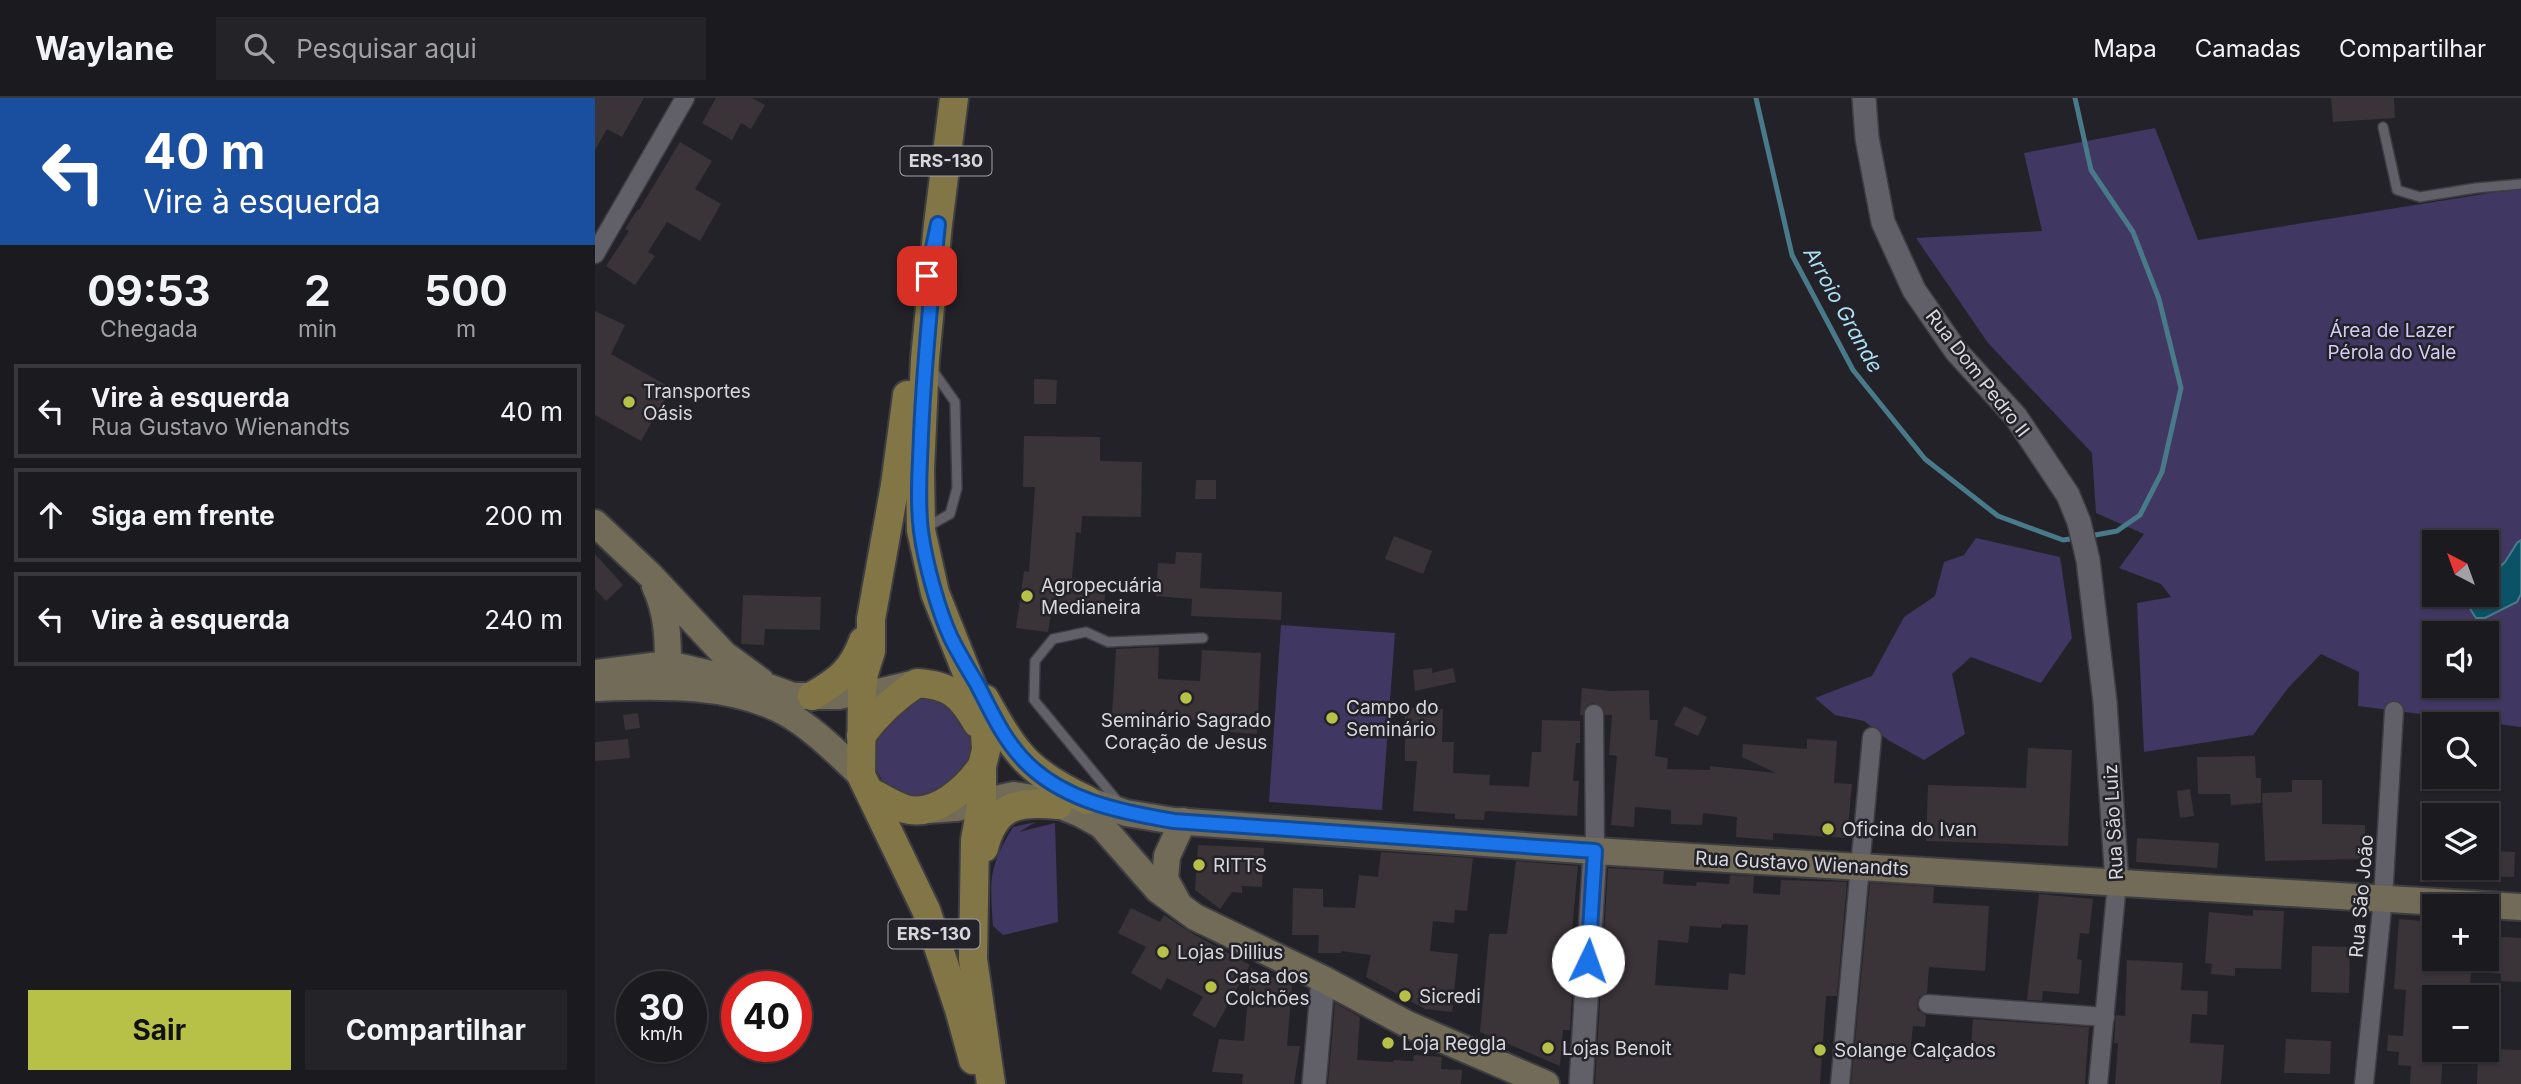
<!DOCTYPE html>
<html lang="pt">
<meta charset="utf-8">
<style>
body{margin:0;font-family:Inter,sans-serif;background:#232328;color:#f1f3f6;height:100vh;display:flex;flex-direction:column;font-size:26px;white-space:nowrap}
*{box-sizing:border-box;margin:0}
p{font-size:23px;color:#9fa1a4}
.icon{flex:none;width:38px;height:38px;fill:none;stroke:currentColor;stroke-width:2;stroke-linecap:round;stroke-linejoin:round}
.map{position:relative;flex:1;overflow:hidden}
.drawer{display:flex;flex-direction:column;background:#1a1a1f;width:595px}
.drawer>*{flex:none}
.hud{background:#1a4fa0;color:#fff;overflow:hidden}
.needle{width:46px;rotate:319deg}
.fabs{position:absolute;left:1827px;top:432px;display:grid;gap:14px}
.fabs a{display:grid;place-items:center;width:77px;height:77px;border-radius:0px;background:#1a1a1f;box-shadow:0 2px 5px #0004,0 0 0 2px #38383d;font-size:35px}
.speed{position:absolute;left:21px;top:873px;display:flex;gap:14px;font-size:35px;font-weight:700;text-align:center}
.speed>*{display:grid;place-content:center;width:91px;height:91px;border-radius:50%;background:#1a1a1f;box-shadow:0 2px 5px #0004,0 0 0 2px #38383d;line-height:1}
.speed small{font-size:18px;font-weight:400}
.speed .limit{border:10px solid #d22;background:#fff;color:#111}
.pin{position:absolute;display:grid;place-items:center;width:60px;height:60px;color:#fff;margin:-30px;border-radius:14px;box-shadow:0 4px 10px #0006}
.me{position:absolute;width:77px;margin:-38px;rotate:3deg;stroke-linejoin:round;filter:drop-shadow(0 0 5px #0008)}
.turn{display:flex;align-items:center;gap:24px;height:147px;padding:0 28px;font-size:32px}
.turn .icon{width:91px;height:91px;stroke-width:2.5}
.turn b{display:block;font-size:49px;line-height:60px}
.eta{display:flex;justify-content:space-evenly;align-items:center;height:119px;text-align:center}
.eta b{font-size:42px;font-weight:700;line-height:49px}
.cta{display:flex;gap:14px;margin-top:auto;padding:14px 28px}
.cta a{flex:1;height:80px;border-radius:0px;background:#b8c147;color:#111;font-size:28px;font-weight:700;line-height:80px;text-align:center}
.cta a+a{background:#232328;color:#f1f3f6}
ul{padding:0;list-style:none}
li{display:flex;align-items:center;gap:21px;height:94px;margin:0 14px 10px;padding:0 14px;border:4px solid #38383d;border-radius:0px}
li div{flex:1}
li b{display:block;font-size:26px}
li em{font-style:normal}
header{display:flex;align-items:center;gap:42px;box-sizing:border-box;height:98px;padding:0 35px;background:#1a1a1f;border-bottom:2px solid #38383d}
header strong{font-size:33px}
nav{display:flex;gap:38px;margin-inline-start:auto;font-size:24px}
.search{width:490px;height:63px;background:#232328;display:flex;align-items:center;gap:18px;box-sizing:border-box;padding:0 24px;border-radius:0px;color:#9fa1a4;font-size:26px}
main{display:flex;flex:1;min-height:0}
.map>svg:first-child{display:block}
.green{fill:#403763;fill-rule:evenodd}
.water{fill:#0c5266;stroke:#497a89;stroke-width:2}
.lines{fill:none;stroke-linecap:round;stroke-linejoin:round}
.stream{stroke:#497a89;stroke-width:5}
.building{fill:#3a3338;fill-rule:evenodd}
.service-casing{stroke:#3d3d42;stroke-width:12}
.minor-casing{stroke:#3d3d42;stroke-width:21}
.tertiary-casing{stroke:#3d3d42;stroke-width:26}
.secondary-casing{stroke:#3d3d42;stroke-width:30}
.primary-casing{stroke:#3d3d42;stroke-width:32}
.service{stroke:#616068;stroke-width:9}
.minor{stroke:#616068;stroke-width:18}
.tertiary{stroke:#616068;stroke-width:23}
.secondary{stroke:#726b57;stroke-width:26}
.primary{stroke:#837646;stroke-width:28}
.route-casing{stroke:#114b97;stroke-width:18}
.route{stroke:#1a73e8;stroke-width:12}
.poi-dot{fill:#b8c147;stroke:#232229;stroke-width:2.5}
.labels{text-anchor:middle;stroke-width:5;stroke-linejoin:round;paint-order:stroke}
.shield{fill:#232229;stroke:#a1a1a6;stroke-width:2}
.shield-label{font-size:18px;font-weight:bold;fill:#d7d7db}
.park-label{font-size:19px;fill:#d1caf5;stroke:#232229}
.street-label{font-size:19px;fill:#d7d7db;stroke:#232229}
.poi-label{font-size:19px;fill:#d7d7db;stroke:#232229;text-anchor:start}
.water-label{font-size:21px;font-style:italic;fill:#ace0f4;stroke:#232229}
</style>
<header>
<strong>Waylane</strong>
<div class="search"><svg class="icon" aria-label="search" viewBox="0 0 24 24"><circle cx="10" cy="10" r="6"/><path d="M15 15l6 6"/></svg>Pesquisar aqui</div>
<nav><a>Mapa</a><a>Camadas</a><a>Compartilhar</a></nav>
</header>
<main>
<section class="drawer">
<div class="hud">
<div class="turn"><svg class="icon" aria-label="left" viewBox="0 0 24 24"><path d="M17 20v-9H6M10 6l-5 5 5 5"/></svg><div><b>40 m</b>Vire à esquerda</div></div>
</div>
<div class="eta">
<div><b>09:53</b><p>Chegada</p></div>
<div><b>2</b><p>min</p></div>
<div><b>500</b><p>m</p></div>
</div>
<ul>
<li><svg class="icon" aria-label="left" viewBox="0 0 24 24"><path d="M17 20v-9H6M10 6l-5 5 5 5"/></svg><div><b>Vire à esquerda</b><p>Rua Gustavo Wienandts</p></div><em>40 m</em></li>
<li><svg class="icon" aria-label="ahead" viewBox="0 0 24 24"><path d="M12 20V5M6 11l6-6 6 6"/></svg><div><b>Siga em frente</b></div><em>200 m</em></li>
<li><svg class="icon" aria-label="left" viewBox="0 0 24 24"><path d="M17 20v-9H6M10 6l-5 5 5 5"/></svg><div><b>Vire à esquerda</b></div><em>240 m</em></li>
</ul>
<div class="cta"><a>Sair</a><a>Compartilhar</a></div>
</section>
<div class="map">
<svg width="1926" height="986" viewBox="0 0 1926 986">
<rect width="100%" height="100%" fill="#232229"/>
<g class="green">
<path d="M 1560,30 L 1603,142 L 1926,90 L 1926,629 L 1763,608 L 1764,574 L 1726,556 L 1694,589 L 1658,637 L 1549,654 L 1542,505 L 1576,499 L 1566,486 L 1524,470 L 1549,436 L 1501,415 L 1497,355 L 1393,245 L 1321,140 L 1447,133 L 1429,55 ZM 1839,444 L 1892,444 L 1892,497 L 1839,497 ZM 1839,536 L 1892,536 L 1892,588 L 1839,588 Z"/>
<path d="M 1381,440 L 1465,459 L 1477,540 L 1446,585 L 1376,559 L 1357,576 L 1370,636 L 1329,662 L 1293,642 L 1269,623 L 1240,617 L 1220,600 L 1277,578 L 1309,519 L 1340,498 L 1349,464 L 1369,457 Z"/>
<path d="M 686,527 L 800,535 L 787,712 L 674,704 Z"/>
<path d="M 339,597 L 368,615 L 379,636 L 378,660 L 350,696 C 339,697 327,700 317,699 C 289,697 279,671 274,648 L 304,600 Z"/>
<path d="M 441,724 L 424,734 L 460,725 L 463,824 L 408,837 L 398,828 C 395,782 393,770 418,729 Z"/>
</g>
<path class="water" d="M 1926,442 L 1926,496 L 1922,504 L 1890,520 L 1881,520 L 1872,506 L 1877,497 L 1892,497 L 1892,480 L 1910,464 L 1922,445 Z"/>
<g class="lines">
<g class="stream">
<path d="M 1161,0 L 1197,157 L 1258,272 L 1330,361 L 1403,418 L 1468,442 L 1482,440"/>
<path d="M 1480,0 L 1496,72 L 1538,134 L 1564,201 L 1586,290 L 1567,374 L 1545,417 L 1522,433 L 1495,438"/>
</g>
</g>
<g class="building">
<path d="M 0,0 L 49,0 L 27,39 L 12,31 L 0,52 Z"/>
<path d="M 121,0 L 157,0 L 170,7 L 156,31 L 146,25 L 137,42 L 107,25 Z"/>
<path d="M 1736,0 L 1799,0 L 1800,20 L 1738,24 Z"/>
<path d="M 85,44 L 117,63 L 100,91 L 126,106 L 105,143 L 72,124 L 53,154 L 60,158 L 40,187 L 11,168 L 34,133 L 30,131 L 43,111 L 44,112 Z"/>
<path d="M 0,213 L 30,227 L 16,256 L 76,290 L 46,343 L 0,317 Z"/>
<path d="M 439,281 L 462,282 L 461,306 L 439,306 Z"/>
<path d="M 429,338 L 505,339 L 505,363 L 547,364 L 546,419 L 487,418 L 486,435 L 481,434 L 477,480 L 512,485 L 507,518 L 457,511 L 453,534 L 421,530 L 429,473 L 434,474 L 440,389 L 428,389 Z"/>
<path d="M 601,382 L 621,382 L 621,401 L 600,401 Z"/>
<path d="M 799,438 L 837,453 L 828,476 L 790,461 Z"/>
<path d="M 581,454 L 607,455 L 605,490 L 687,494 L 686,522 L 596,518 L 597,501 L 561,498 L 563,465 L 580,466 Z"/>
<path d="M 0,456 L 28,487 L 11,503 L 0,491 Z"/>
<path d="M 148,497 L 226,499 L 225,532 L 170,531 L 169,547 L 146,546 Z"/>
<path d="M 564,549 L 563,581 L 605,583 L 607,552 L 666,555 L 662,636 L 633,634 L 634,624 L 517,618 L 521,551 Z"/>
<path d="M 837,570 L 837,575 L 858,570 L 861,584 L 820,593 L 818,572 Z"/>
<path d="M 987,590 L 1016,593 L 1054,592 L 1055,622 L 1063,622 L 1060,658 L 1073,660 L 1072,671 L 1115,672 L 1115,668 L 1181,675 L 1147,659 L 1148,646 L 1212,651 L 1212,641 L 1242,643 L 1239,685 L 1257,686 L 1252,740 L 1178,735 L 1178,742 L 1141,739 L 1142,719 L 1108,715 L 1107,727 L 1076,726 L 1076,712 L 1040,709 L 1039,729 L 1016,727 L 1022,658 L 1014,657 L 1017,617 L 1010,617 L 1008,610 L 998,605 L 993,607 L 988,617 L 985,617 Z"/>
<path d="M 1089,608 L 1112,619 L 1103,638 L 1079,627 Z"/>
<path d="M 810,610 L 848,611 L 847,644 L 859,644 L 858,675 L 895,677 L 894,687 L 934,689 L 937,654 L 946,654 L 947,622 L 985,623 L 985,645 L 981,645 L 978,683 L 984,683 L 982,718 L 890,713 L 889,722 L 860,721 L 860,716 L 818,713 L 822,663 L 810,663 Z"/>
<path d="M 43,615 L 45,630 L 30,632 L 28,617 Z"/>
<path d="M 33,641 L 35,660 L 0,663 L 0,644 Z"/>
<path d="M 1433,650 L 1477,652 L 1473,748 L 1331,743 L 1333,687 L 1431,690 Z"/>
<path d="M 1660,658 L 1661,680 L 1666,680 L 1666,705 L 1636,707 L 1635,696 L 1603,696 L 1602,659 Z"/>
<path d="M 1697,682 L 1727,682 L 1727,726 L 1770,727 L 1770,761 L 1670,763 L 1667,695 L 1697,694 Z"/>
<path d="M 1595,691 L 1599,718 L 1585,720 L 1582,693 Z"/>
<path d="M 1542,740 L 1624,745 L 1622,770 L 1541,764 Z"/>
<path d="M 603,747 L 669,750 L 667,789 L 647,788 L 647,795 L 637,794 L 625,811 L 600,792 Z"/>
<path d="M 1892,753 L 1920,754 L 1919,779 L 1892,778 Z"/>
<path d="M 786,754 L 878,760 L 872,813 L 860,812 L 859,825 L 838,823 L 835,853 L 863,856 L 857,914 L 830,911 L 771,879 L 776,857 L 746,853 L 746,855 L 723,855 L 724,837 L 697,837 L 698,790 L 728,791 L 728,809 L 760,810 L 764,777 L 783,779 Z"/>
<path d="M 921,763 L 983,768 L 973,877 L 978,878 L 975,932 L 968,932 L 965,968 L 885,934 L 894,836 L 912,836 Z"/>
<path d="M 1013,770 L 1069,773 L 1068,786 L 1101,788 L 1102,784 L 1134,786 L 1135,777 L 1159,778 L 1158,795 L 1185,797 L 1186,782 L 1252,784 L 1242,898 L 1231,898 L 1225,986 L 1000,986 ZM 1127,826 L 1153,827 L 1150,877 L 1134,875 L 1133,892 L 1060,887 L 1063,842 L 1093,845 L 1095,828 L 1126,830 Z"/>
<path d="M 1275,785 L 1339,789 L 1338,805 L 1394,808 L 1390,873 L 1334,869 L 1332,895 L 1324,899 L 1322,906 L 1323,912 L 1331,917 L 1330,929 L 1318,928 L 1315,956 L 1375,960 L 1378,921 L 1494,929 L 1490,986 L 1256,986 Z"/>
<path d="M 1444,796 L 1498,801 L 1494,836 L 1485,835 L 1482,861 L 1487,862 L 1484,896 L 1448,893 L 1447,903 L 1432,902 Z"/>
<path d="M 536,810 L 565,824 L 569,817 L 593,833 L 655,867 L 620,930 L 597,917 L 608,899 L 572,880 L 566,892 L 536,875 L 551,849 L 523,835 Z"/>
<path d="M 1658,812 L 1689,813 L 1686,871 L 1640,870 L 1640,878 L 1616,876 L 1617,866 L 1610,865 L 1614,814 L 1658,818 Z"/>
<path d="M 1804,821 L 1839,824 L 1839,861 L 1892,861 L 1892,838 L 1926,840 L 1926,884 L 1906,883 L 1906,876 L 1876,874 L 1874,896 L 1857,895 L 1857,900 L 1839,900 L 1839,952 L 1848,952 L 1846,986 L 1815,986 L 1816,968 L 1803,967 L 1804,954 L 1792,953 L 1793,937 L 1808,938 L 1811,892 L 1799,891 Z"/>
<path d="M 1717,848 L 1755,849 L 1754,895 L 1716,894 Z"/>
<path d="M 1532,862 L 1588,865 L 1586,892 L 1613,893 L 1612,917 L 1597,916 L 1595,945 L 1629,947 L 1626,986 L 1520,986 L 1523,945 L 1519,945 L 1521,917 L 1530,918 Z"/>
<path d="M 656,870 L 697,888 L 692,948 L 705,948 L 699,986 L 647,986 L 648,976 L 617,974 L 624,941 L 649,943 Z"/>
<path d="M 740,905 L 765,919 L 762,962 L 798,964 L 799,962 L 818,963 L 819,957 L 847,959 L 846,971 L 867,972 L 866,986 L 733,986 Z"/>
<path d="M 1691,941 L 1736,943 L 1735,976 L 1689,975 Z"/>
<path d="M 1892,951 L 1926,952 L 1926,986 L 1882,986 L 1883,952 Z"/>
</g>
<g class="lines">
<defs>
<g id="service">
<path d="M 1788,29 L 1802,92 L 1825,99 L 1881,90 L 1926,86"/>
<path d="M 330,430 L 355,416 L 362,390 L 360,304 L 336,270"/>
<path d="M 524,705 L 439,602 L 440,563 L 458,541 L 491,534 L 513,544 L 608,540"/>
</g>
<g id="minor">
<path d="M 0,156 L 90,0"/>
<path d="M 999,616 L 1000,753"/>
<path d="M 1333,906 L 1510,919"/>
<path d="M 1245,986 L 1277,639"/>
<path d="M 1503,986 L 1522,785"/>
<path d="M 1769,986 L 1788,801 L 1799,613"/>
</g>
<g id="tertiary">
<path d="M 1269,0 L 1272,40 L 1288,124 L 1319,192 L 1361,253 L 1421,319 L 1473,397 L 1484,424 L 1493,462 L 1510,604 L 1522,785"/>
<path d="M 719,986 L 728,881"/>
<path d="M 986,986 L 1000,753"/>
</g>
<g id="secondary">
<path d="M 0,425 L 55,477 L 129,556 L 166,583"/>
<path d="M 60,488 C 72,514 73,538 73,566"/>
<path d="M 0,575 L 73,566 L 176,590 L 198,598 L 244,598 L 267,593 L 284,594 L 321,585"/>
<path d="M 0,590 C 61,588 136,584 191,615 C 219,631 242,655 266,677"/>
<path d="M 471,695 L 531,715 L 579,723 L 1000,753 L 1926,809"/>
<path d="M 333,712 L 361,710 L 419,697 L 451,702 L 486,716 L 506,727 L 563,792 L 600,819 L 728,881 L 812,926 L 951,986"/>
<path d="M 583,805 L 570,781 L 572,758 L 588,723"/>
</g>
<g id="primary">
<path d="M 359,0 L 343,126 L 330,261 L 325,372 L 326,432 L 340,495 L 389,618 L 391,652 L 387,668 L 387,704 L 380,742 L 378,861 L 396,986"/>
<path d="M 312,297 L 300,387 L 276,521 L 276,553 L 269,575 L 267,593 L 266,677 L 331,812 L 364,911 L 378,962"/>
<path d="M 217,598 C 243,583 257,573 268,543"/>
<path d="M 390,601 C 421,657 433,674 492,702"/>
<path d="M 266,638 C 282,616 299,600 322,585 C 355,587 366,597 382,625"/>
<path d="M 276,694 C 287,700 298,707 310,711 C 341,719 371,691 387,668"/>
<path d="M 389,750 C 400,707 422,703 463,707"/>
</g>
</defs>
<use href="#service" class="service-casing"/>
<use href="#minor" class="minor-casing"/>
<use href="#tertiary" class="tertiary-casing"/>
<use href="#secondary" class="secondary-casing"/>
<use href="#primary" class="primary-casing"/>
<use href="#service" class="service"/>
<use href="#minor" class="minor"/>
<use href="#tertiary" class="tertiary"/>
<use href="#secondary" class="secondary"/>
<use href="#primary" class="primary"/>
</g>
<g class="lines">
<defs>
<path id="route" d="M 332,178 L 343,126 C 336,196 329,266 326,337 C 325,368 322,402 326,433 C 330,464 343,512 356,540 C 364,556 373,571 382,586 C 395,611 407,638 426,659 C 464,702 525,714 579,723 L 1000,753 L 993,863"/>
</defs>
<use href="#route" class="route-casing"/>
<use href="#route" class="route"/>
</g>
<g class="poi-dot">
<circle cx="34" cy="304" r="7"/>
<circle cx="432" cy="498" r="7"/>
<circle cx="591" cy="600" r="7"/>
<circle cx="737" cy="620" r="7"/>
<circle cx="1233" cy="731" r="7"/>
<circle cx="604" cy="767" r="7"/>
<circle cx="568" cy="854" r="7"/>
<circle cx="616" cy="889" r="7"/>
<circle cx="810" cy="898" r="7"/>
<circle cx="793" cy="945" r="7"/>
<circle cx="953" cy="950" r="7"/>
<circle cx="1225" cy="952" r="7"/>
</g>
<g class="labels">
<g class="shield">
<rect x="305.5" y="48.5" width="91" height="29" rx="5"/>
<rect x="293.5" y="821.5" width="91" height="29" rx="5"/>
</g>
<g class="shield-label">
<text x="351" y="69">ERS-130</text>
<text x="339" y="842">ERS-130</text>
</g>
<g class="park-label">
<text x="1797" y="239">Área de Lazer<tspan x="1797" dy="22">Pérola do Vale</tspan></text>
</g>
<g class="street-label">
<text transform="translate(1383 275) rotate(52)" y="7">Rua Dom Pedro II</text>
<text transform="translate(1518 724) rotate(-93)" y="7">Rua São Luiz</text>
<text transform="translate(1207 765) rotate(3)" y="7">Rua Gustavo Wienandts</text>
<text transform="translate(1766 798) rotate(-85)" y="7">Rua São João</text>
</g>
<g class="poi-label">
<text x="48" y="300">Transportes<tspan x="48" dy="22">Oásis</tspan></text>
<text x="446" y="494">Agropecuária<tspan x="446" dy="22">Medianeira</tspan></text>
<text x="751" y="616">Campo do<tspan x="751" dy="22">Seminário</tspan></text>
<text x="591" y="629" text-anchor="middle">Seminário Sagrado<tspan x="591" dy="22">Coração de Jesus</tspan></text>
<text x="1247" y="738">Oficina do Ivan</text>
<text x="618" y="774">RITTS</text>
<text x="582" y="861">Lojas Dillius</text>
<text x="630" y="885">Casa dos<tspan x="630" dy="22">Colchões</tspan></text>
<text x="824" y="905">Sicredi</text>
<text x="807" y="952">Loja Reggla</text>
<text x="967" y="957">Lojas Benoit</text>
<text x="1239" y="959">Solange Calçados</text>
</g>
<g class="water-label">
<text transform="translate(1248 212) rotate(61)" y="7">Arroio Grande</text>
</g>
</g>
</svg>
<div class="fabs">
<a><svg class="needle" viewBox="-14 -14 28 28"><path d="M0-13l5 13h-10z" fill="#e53935"/><path d="M0 13l5-13h-10z" fill="#9fa1a4"/></svg></a>
<a><svg class="icon" aria-label="sound" viewBox="0 0 24 24"><path d="M4 9h4l5-4v14l-5-4H4zM17 9q2 3 0 6"/></svg></a>
<a><svg class="icon" aria-label="search" viewBox="0 0 24 24"><circle cx="10" cy="10" r="6"/><path d="M15 15l6 6"/></svg></a>
<a><svg class="icon" aria-label="layers" viewBox="0 0 24 24"><path d="M12 4l9 5-9 5-9-5zM3 14l9 5 9-5"/></svg></a>
<a>+</a>
<a>−</a>
</div>
<div class="speed"><div>30<small>km/h</small></div><div class="limit">40</div></div>
<div class="pin" style="left:332px;top:178px;background:#d93025"><svg class="icon" aria-label="arrive" viewBox="0 0 24 24"><path d="M6 21V4h12l-3 4 3 4H6"/></svg></div>
<svg class="me" style="left:993px;top:863px" viewBox="-20 -20 40 40"><circle r="19" fill="#fff"/><path d="M0-13L10 11 0 6-10 11z" fill="#1a73e8"/></svg>
</div>
</main>
